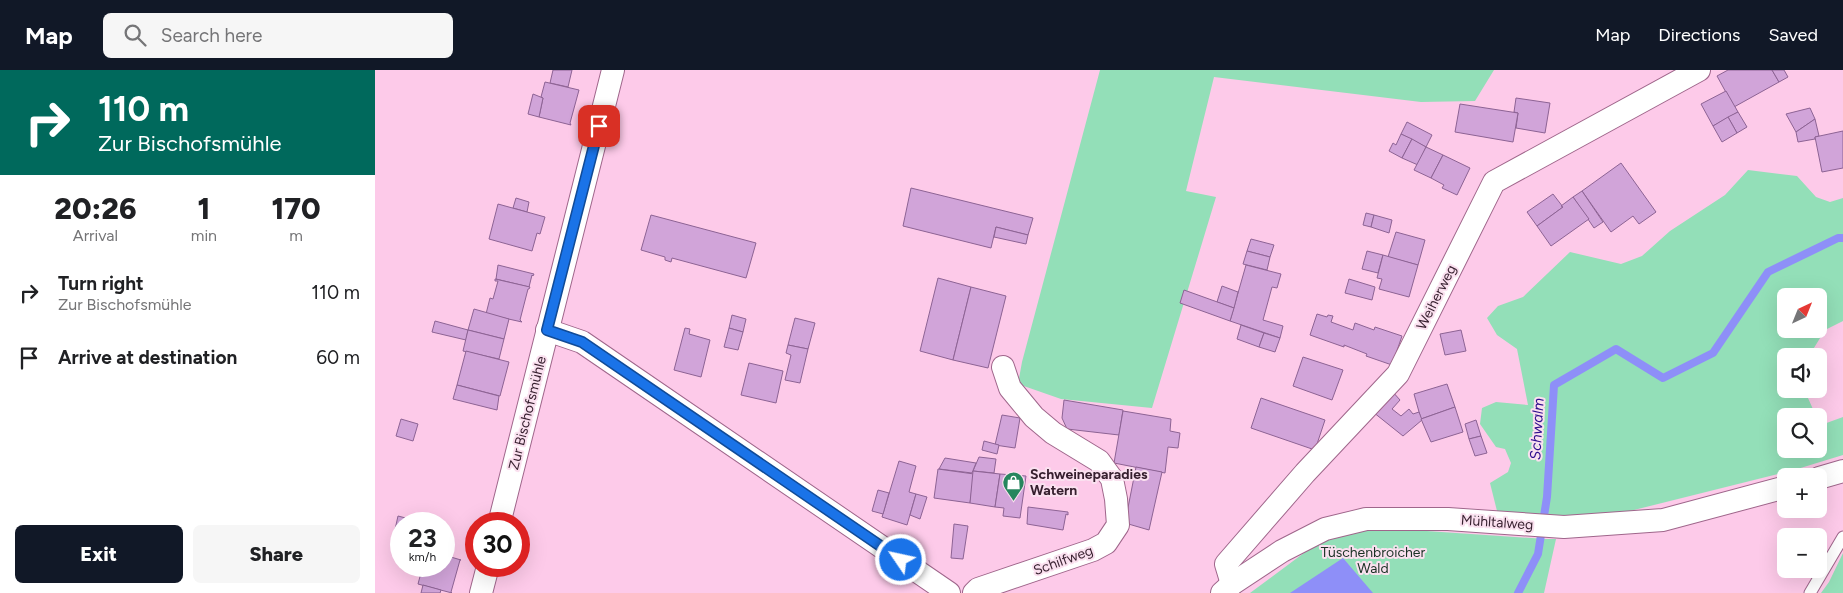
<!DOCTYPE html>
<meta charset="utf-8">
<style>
body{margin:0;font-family:Figtree,sans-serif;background:#f6f6f6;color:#202124;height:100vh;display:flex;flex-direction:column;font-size:19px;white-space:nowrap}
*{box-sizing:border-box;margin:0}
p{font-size:16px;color:#757577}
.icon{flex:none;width:28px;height:28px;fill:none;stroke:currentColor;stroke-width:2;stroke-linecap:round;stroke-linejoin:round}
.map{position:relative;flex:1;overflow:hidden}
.details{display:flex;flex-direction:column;background:#fff;width:375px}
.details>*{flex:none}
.guide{background:#00695c;color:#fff;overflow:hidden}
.needle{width:32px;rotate:43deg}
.buttons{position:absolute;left:1402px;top:218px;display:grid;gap:10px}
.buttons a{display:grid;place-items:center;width:50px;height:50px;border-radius:8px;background:#fff;box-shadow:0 5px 20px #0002;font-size:25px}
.speed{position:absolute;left:15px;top:442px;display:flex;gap:10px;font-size:25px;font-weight:700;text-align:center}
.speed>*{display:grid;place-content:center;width:65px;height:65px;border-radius:50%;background:#fff;box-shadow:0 5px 20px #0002;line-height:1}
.speed small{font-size:12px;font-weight:400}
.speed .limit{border:8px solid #d22;background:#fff;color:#111}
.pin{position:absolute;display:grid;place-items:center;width:42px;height:42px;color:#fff;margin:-21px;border-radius:10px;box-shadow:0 2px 8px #0006}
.me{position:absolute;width:55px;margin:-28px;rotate:304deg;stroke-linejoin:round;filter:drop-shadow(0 0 4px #0008)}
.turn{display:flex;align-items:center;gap:18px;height:105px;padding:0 15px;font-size:22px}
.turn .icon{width:65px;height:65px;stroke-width:2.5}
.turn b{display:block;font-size:35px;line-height:42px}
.eta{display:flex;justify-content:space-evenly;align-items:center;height:85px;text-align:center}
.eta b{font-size:30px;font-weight:800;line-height:35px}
.cta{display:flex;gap:10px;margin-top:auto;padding:10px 15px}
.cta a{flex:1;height:58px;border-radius:8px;background:#111827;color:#fff;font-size:20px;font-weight:800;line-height:58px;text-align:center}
.cta a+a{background:#f6f6f6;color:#202124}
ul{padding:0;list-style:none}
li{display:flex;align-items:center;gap:15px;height:65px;padding:0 15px}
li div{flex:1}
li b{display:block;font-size:19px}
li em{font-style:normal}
header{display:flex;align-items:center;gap:30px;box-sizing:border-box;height:70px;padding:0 25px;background:#111827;color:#fff}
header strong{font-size:24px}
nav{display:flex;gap:28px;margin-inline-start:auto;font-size:18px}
.search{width:350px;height:45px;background:#f6f6f6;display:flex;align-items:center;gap:12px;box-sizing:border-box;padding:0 18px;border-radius:8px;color:#757577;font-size:19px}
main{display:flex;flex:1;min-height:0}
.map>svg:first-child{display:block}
.green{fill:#93dfb8;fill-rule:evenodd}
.water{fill:#8e8ff8}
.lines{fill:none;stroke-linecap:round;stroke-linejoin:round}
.stream{stroke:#8e8ff8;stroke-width:8}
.building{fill:#d1a4d9;stroke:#8d6394}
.lane-casing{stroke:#9f668b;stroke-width:13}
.street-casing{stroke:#9f668b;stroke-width:24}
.lane{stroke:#fff;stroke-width:11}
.street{stroke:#fff;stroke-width:22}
.route-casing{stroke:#114b97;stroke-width:12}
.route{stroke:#1a73e8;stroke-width:9}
.labels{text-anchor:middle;stroke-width:4;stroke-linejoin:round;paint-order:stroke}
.street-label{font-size:14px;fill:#361f2e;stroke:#fae0ef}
.poi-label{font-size:14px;font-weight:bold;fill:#361f2e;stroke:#fae0ef;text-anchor:start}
.park-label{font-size:14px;fill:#1a3125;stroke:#fae0ef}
.water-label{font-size:15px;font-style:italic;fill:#2f0e8d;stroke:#fae0ef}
</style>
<header>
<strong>Map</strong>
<div class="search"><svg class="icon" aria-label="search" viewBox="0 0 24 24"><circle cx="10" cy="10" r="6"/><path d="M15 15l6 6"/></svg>Search here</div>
<nav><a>Map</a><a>Directions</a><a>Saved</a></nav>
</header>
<main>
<section class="details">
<div class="guide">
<div class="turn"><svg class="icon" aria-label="right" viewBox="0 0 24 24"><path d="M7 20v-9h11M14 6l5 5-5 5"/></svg><div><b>110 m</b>Zur Bischofsmühle</div></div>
</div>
<div class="eta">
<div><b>20:26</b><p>Arrival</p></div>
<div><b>1</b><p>min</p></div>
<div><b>170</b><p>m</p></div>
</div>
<ul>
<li><svg class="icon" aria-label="right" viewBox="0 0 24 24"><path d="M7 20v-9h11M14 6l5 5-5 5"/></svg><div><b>Turn right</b><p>Zur Bischofsmühle</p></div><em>110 m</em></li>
<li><svg class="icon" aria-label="arrive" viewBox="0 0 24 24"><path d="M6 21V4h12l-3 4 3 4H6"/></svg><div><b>Arrive at destination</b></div><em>60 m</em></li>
</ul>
<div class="cta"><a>Exit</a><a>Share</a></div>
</section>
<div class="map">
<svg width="1468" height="523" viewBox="0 0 1468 523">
<rect width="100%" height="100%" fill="#fdcae9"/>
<g class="green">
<path d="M 725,0 L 1119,0 L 1100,31 L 1046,32 L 839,7 L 811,121 L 841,127 L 777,338 L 686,329 L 643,314 L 647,292 Z"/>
<path d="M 1373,100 L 1422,106 L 1441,127 L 1455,132 L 1468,128 L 1468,251 L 1450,260 L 1434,286 L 1411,286 L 1411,319 L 1429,319 L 1441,346 L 1411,346 L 1411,379 L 1444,379 L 1444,352 L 1446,355 L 1468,347 L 1468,385 L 1419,400 L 1247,443 L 1181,448 L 1123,445 L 1115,413 L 1133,402 L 1136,393 L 1130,379 L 1121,377 L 1105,354 L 1107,338 L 1121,332 L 1153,335 L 1142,279 L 1122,265 L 1112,248 L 1123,236 L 1148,227 L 1195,182 L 1246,194 L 1267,186 L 1295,161 L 1350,125 ZM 1411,226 L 1444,226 L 1444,259 L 1411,259 Z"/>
<path d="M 993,457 L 1171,469 L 1181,469 L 1169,523 L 875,523 L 945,471 Z"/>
<path d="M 1468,483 L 1468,523 L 1446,523 L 1454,512 Z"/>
</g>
<path class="water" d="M 968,488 L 998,523 L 915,523 Z"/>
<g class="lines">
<path class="stream" d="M 1143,523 L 1163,484 L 1172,427 L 1179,315 L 1241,279 L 1288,308 L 1338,283 L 1393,202 L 1463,168 L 1468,168"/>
</g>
<g class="building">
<path d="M 178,0 L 197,0 L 193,17 L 175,13 Z"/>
<path d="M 1353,0 L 1397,0 L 1404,12 L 1359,37 L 1342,6 Z"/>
<path d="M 1397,0 L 1409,0 L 1413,7 L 1404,12 Z"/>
<path d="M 170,12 L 204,20 L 195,53 L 196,55 L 164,47 L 168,28 L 166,27 Z"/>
<path d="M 1351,21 L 1363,42 L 1338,56 L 1326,34 Z"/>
<path d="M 158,24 L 168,28 L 164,47 L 153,44 Z"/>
<path d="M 1141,28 L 1175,33 L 1170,63 L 1141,58 L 1143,43 L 1139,42 Z"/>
<path d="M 1085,34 L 1143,43 L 1138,72 L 1080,62 Z"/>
<path d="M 1435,38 L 1440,49 L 1421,62 L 1411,44 Z"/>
<path d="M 1363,42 L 1372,57 L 1362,63 L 1353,47 Z"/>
<path d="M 1353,47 L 1362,63 L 1347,72 L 1338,56 Z"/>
<path d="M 1440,49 L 1444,66 L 1440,67 L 1440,69 L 1423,72 L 1421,62 Z"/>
<path d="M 1032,52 L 1057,65 L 1051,77 L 1026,64 Z"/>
<path d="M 1468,61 L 1468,98 L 1447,102 L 1440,67 Z"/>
<path d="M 1026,64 L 1037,69 L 1027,88 L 1014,81 L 1018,73 L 1021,75 Z"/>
<path d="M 1037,69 L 1051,77 L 1043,95 L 1027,88 Z"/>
<path d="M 1051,77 L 1068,85 L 1056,108 L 1039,100 Z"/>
<path d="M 1068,85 L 1095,98 L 1082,125 L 1067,118 L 1069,115 L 1056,108 Z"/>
<path d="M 1246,93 L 1281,142 L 1264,154 L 1258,146 L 1236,162 L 1207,121 Z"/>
<path d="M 536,118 L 658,148 L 653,165 L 621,157 L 616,178 L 528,156 Z"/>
<path d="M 1207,121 L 1228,152 L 1219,158 L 1198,127 Z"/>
<path d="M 1178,124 L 1188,137 L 1162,156 L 1152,142 Z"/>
<path d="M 1198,127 L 1214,149 L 1176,176 L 1162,156 L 1188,137 L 1186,136 Z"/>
<path d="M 141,128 L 154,132 L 152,142 L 138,138 Z"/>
<path d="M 123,134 L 170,147 L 165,164 L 162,163 L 157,181 L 114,169 Z"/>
<path d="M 991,143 L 999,145 L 996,157 L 988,155 Z"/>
<path d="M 276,145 L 381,173 L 371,208 L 297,188 L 296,192 L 290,190 L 290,187 L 266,180 Z"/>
<path d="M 999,145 L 1017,150 L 1014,163 L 996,157 Z"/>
<path d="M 621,157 L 653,165 L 651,174 L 619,167 Z"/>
<path d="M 1021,162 L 1050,170 L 1043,195 L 1013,187 Z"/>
<path d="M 876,169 L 899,175 L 895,187 L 872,181 Z"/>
<path d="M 872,181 L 895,187 L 892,200 L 868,194 Z"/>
<path d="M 992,181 L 1008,185 L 1003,203 L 987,199 Z"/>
<path d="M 1008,185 L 1043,195 L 1034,227 L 1004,219 L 1007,209 L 1002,208 Z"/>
<path d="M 123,195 L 159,204 L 158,206 L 157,205 L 154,217 L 121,209 Z"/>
<path d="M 871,195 L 906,204 L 902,218 L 897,217 L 888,250 L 908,256 L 905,268 L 855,251 Z"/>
<path d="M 563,208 L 596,217 L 578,290 L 545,281 Z"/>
<path d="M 120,209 L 155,217 L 154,219 L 153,219 L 145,250 L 147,252 L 111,244 L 115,228 L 118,229 L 123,211 L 120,211 Z"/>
<path d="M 974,209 L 1000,217 L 997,230 L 970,223 Z"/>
<path d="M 847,216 L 863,222 L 859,238 L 842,232 Z"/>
<path d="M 596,217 L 631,226 L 613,298 L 578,290 Z"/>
<path d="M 809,220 L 859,238 L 855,251 L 805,233 Z"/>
<path d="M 99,239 L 134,249 L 129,269 L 93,260 Z"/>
<path d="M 942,244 L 952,247 L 953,245 L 958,246 L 956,252 L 978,260 L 980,253 L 999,260 L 1000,257 L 1027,266 L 1017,295 L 991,286 L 992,284 L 969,275 L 969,277 L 935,265 Z"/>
<path d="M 357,245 L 371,249 L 368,262 L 354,258 Z"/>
<path d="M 420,248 L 440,253 L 433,279 L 413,275 Z"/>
<path d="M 60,251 L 93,260 L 91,270 L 57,262 Z"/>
<path d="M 866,255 L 889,263 L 884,277 L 862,269 Z"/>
<path d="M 310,258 L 315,259 L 314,264 L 335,270 L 326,307 L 299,300 Z"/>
<path d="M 354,258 L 368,262 L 363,280 L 349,277 Z"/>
<path d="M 93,260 L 129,269 L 124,289 L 88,281 Z"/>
<path d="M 1086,260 L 1091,281 L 1070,285 L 1065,264 Z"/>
<path d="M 889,263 L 905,268 L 900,282 L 884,277 Z"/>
<path d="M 413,275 L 433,279 L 425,313 L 410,310 L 416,285 L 411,283 Z"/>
<path d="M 91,281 L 134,292 L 125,326 L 82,315 Z"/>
<path d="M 928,287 L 968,300 L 957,330 L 918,316 Z"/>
<path d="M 374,293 L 408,301 L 401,333 L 366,325 Z"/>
<path d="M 1072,314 L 1080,337 L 1046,349 L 1039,324 Z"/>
<path d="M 82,315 L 124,326 L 122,340 L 78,329 Z"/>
<path d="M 1017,321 L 1025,330 L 1017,339 L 1026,346 L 1034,339 L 1038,344 L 1044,342 L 1047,350 L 1028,366 L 998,342 Z"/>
<path d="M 886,328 L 950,350 L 940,380 L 876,358 Z"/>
<path d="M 689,330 L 748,340 L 744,365 L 692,359 L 687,348 Z"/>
<path d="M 1080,337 L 1088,362 L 1056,372 L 1046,349 Z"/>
<path d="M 748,341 L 796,349 L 795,361 L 805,363 L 803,378 L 793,377 L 790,403 L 739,393 Z"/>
<path d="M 627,345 L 645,348 L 640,378 L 620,375 Z"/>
<path d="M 26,349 L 43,354 L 38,371 L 21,366 Z"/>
<path d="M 1101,350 L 1106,366 L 1094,369 L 1090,354 Z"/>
<path d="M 1106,366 L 1112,383 L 1100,386 L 1094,369 Z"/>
<path d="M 609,371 L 624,375 L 622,384 L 607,380 Z"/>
<path d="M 604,387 L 621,389 L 619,403 L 598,401 Z"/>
<path d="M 570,388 L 601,393 L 597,403 L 564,399 Z"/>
<path d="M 524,391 L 541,396 L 534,422 L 541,424 L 532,455 L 507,447 Z"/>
<path d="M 761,397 L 787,402 L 774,460 L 750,453 Z"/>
<path d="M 563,399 L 599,404 L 595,433 L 559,428 Z"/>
<path d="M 598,401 L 625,404 L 620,437 L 595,433 Z"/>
<path d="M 625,404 L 651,406 L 645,448 L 628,446 L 629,438 L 620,437 Z"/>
<path d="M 503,420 L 514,423 L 508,444 L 497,441 Z"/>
<path d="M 541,424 L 552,427 L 545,449 L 535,445 Z"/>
<path d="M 653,437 L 693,442 L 693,445 L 691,444 L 688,460 L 652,454 Z"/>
<path d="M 23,446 L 50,453 L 26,454 L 26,475 L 17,473 Z"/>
<path d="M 579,454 L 593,456 L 588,489 L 576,488 Z"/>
<path d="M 69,485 L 86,490 L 85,490 L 76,522 L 77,523 L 43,514 L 47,499 L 45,498 L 45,496 L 69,496 Z"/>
<path d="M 48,515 L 66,520 L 65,523 L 46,523 Z"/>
</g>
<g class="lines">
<defs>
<path id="lane" d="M 1435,523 L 1468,467"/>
<g id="street">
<path d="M 172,260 L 207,272 L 574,523"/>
<path d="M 1444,408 L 1468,401"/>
<path d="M 124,454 L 238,0"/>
<path d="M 857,514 L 851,494 L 930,403 L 1023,304 L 1119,112 L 1324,0"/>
<path d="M 106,523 L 113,496"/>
<path d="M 599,523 L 603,519 L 718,480 L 731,473 L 743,455 L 741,429 L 737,409 L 724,391 L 678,363 L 659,347 L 635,318 L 628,297"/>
<path d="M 847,523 L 857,514 L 907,481 L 950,459 L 991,449 L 1073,449 L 1189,457 L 1288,450 L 1411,417"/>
</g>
</defs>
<use href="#lane" class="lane-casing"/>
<use href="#street" class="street-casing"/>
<use href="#lane" class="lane"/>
<use href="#street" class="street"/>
</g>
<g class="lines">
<defs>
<path id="route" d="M 224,56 L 172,260 L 207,272 L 526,490"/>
</defs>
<use href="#route" class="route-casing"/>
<use href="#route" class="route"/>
</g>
<defs>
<symbol id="shop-pin" viewBox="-11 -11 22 30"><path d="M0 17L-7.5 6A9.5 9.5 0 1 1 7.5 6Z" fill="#26865e" stroke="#fae0ef"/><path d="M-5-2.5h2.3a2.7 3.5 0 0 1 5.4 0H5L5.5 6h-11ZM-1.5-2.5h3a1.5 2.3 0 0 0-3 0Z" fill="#fff"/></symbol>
</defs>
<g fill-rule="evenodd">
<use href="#shop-pin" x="626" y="400" width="25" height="34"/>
</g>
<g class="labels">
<g class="street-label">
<text transform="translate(1061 227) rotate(-63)" y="5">Weiherweg</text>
<text transform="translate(152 343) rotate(-76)" y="5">Zur Bischofsmühle</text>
<text transform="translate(1122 452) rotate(4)" y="5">Mühltalweg</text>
<text transform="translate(688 490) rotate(-20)" y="5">Schilfweg</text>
</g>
<g class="poi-label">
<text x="655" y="409">Schweineparadies<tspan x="655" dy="16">Watern</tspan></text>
</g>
<g class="park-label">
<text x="998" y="487">Tüschenbroicher<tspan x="998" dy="16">Wald</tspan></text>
</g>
<g class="water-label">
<text transform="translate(1162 359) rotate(-87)" y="5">Schwalm</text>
</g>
</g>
</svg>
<div class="buttons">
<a><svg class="needle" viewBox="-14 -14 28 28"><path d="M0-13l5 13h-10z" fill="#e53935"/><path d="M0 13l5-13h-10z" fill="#757577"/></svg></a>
<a><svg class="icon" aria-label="sound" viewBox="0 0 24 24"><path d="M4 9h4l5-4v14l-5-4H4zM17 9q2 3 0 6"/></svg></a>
<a><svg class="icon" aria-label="search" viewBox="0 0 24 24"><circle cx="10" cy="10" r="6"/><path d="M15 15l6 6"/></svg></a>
<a>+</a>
<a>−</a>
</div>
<div class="speed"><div>23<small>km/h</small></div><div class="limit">30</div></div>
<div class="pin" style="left:224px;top:56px;background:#d93025"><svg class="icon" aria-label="arrive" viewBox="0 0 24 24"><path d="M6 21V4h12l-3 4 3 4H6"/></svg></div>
<svg class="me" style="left:526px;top:490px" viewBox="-20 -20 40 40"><circle r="17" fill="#1a73e8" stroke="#fff" stroke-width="3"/><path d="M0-11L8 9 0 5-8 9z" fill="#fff"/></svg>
</div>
</main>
